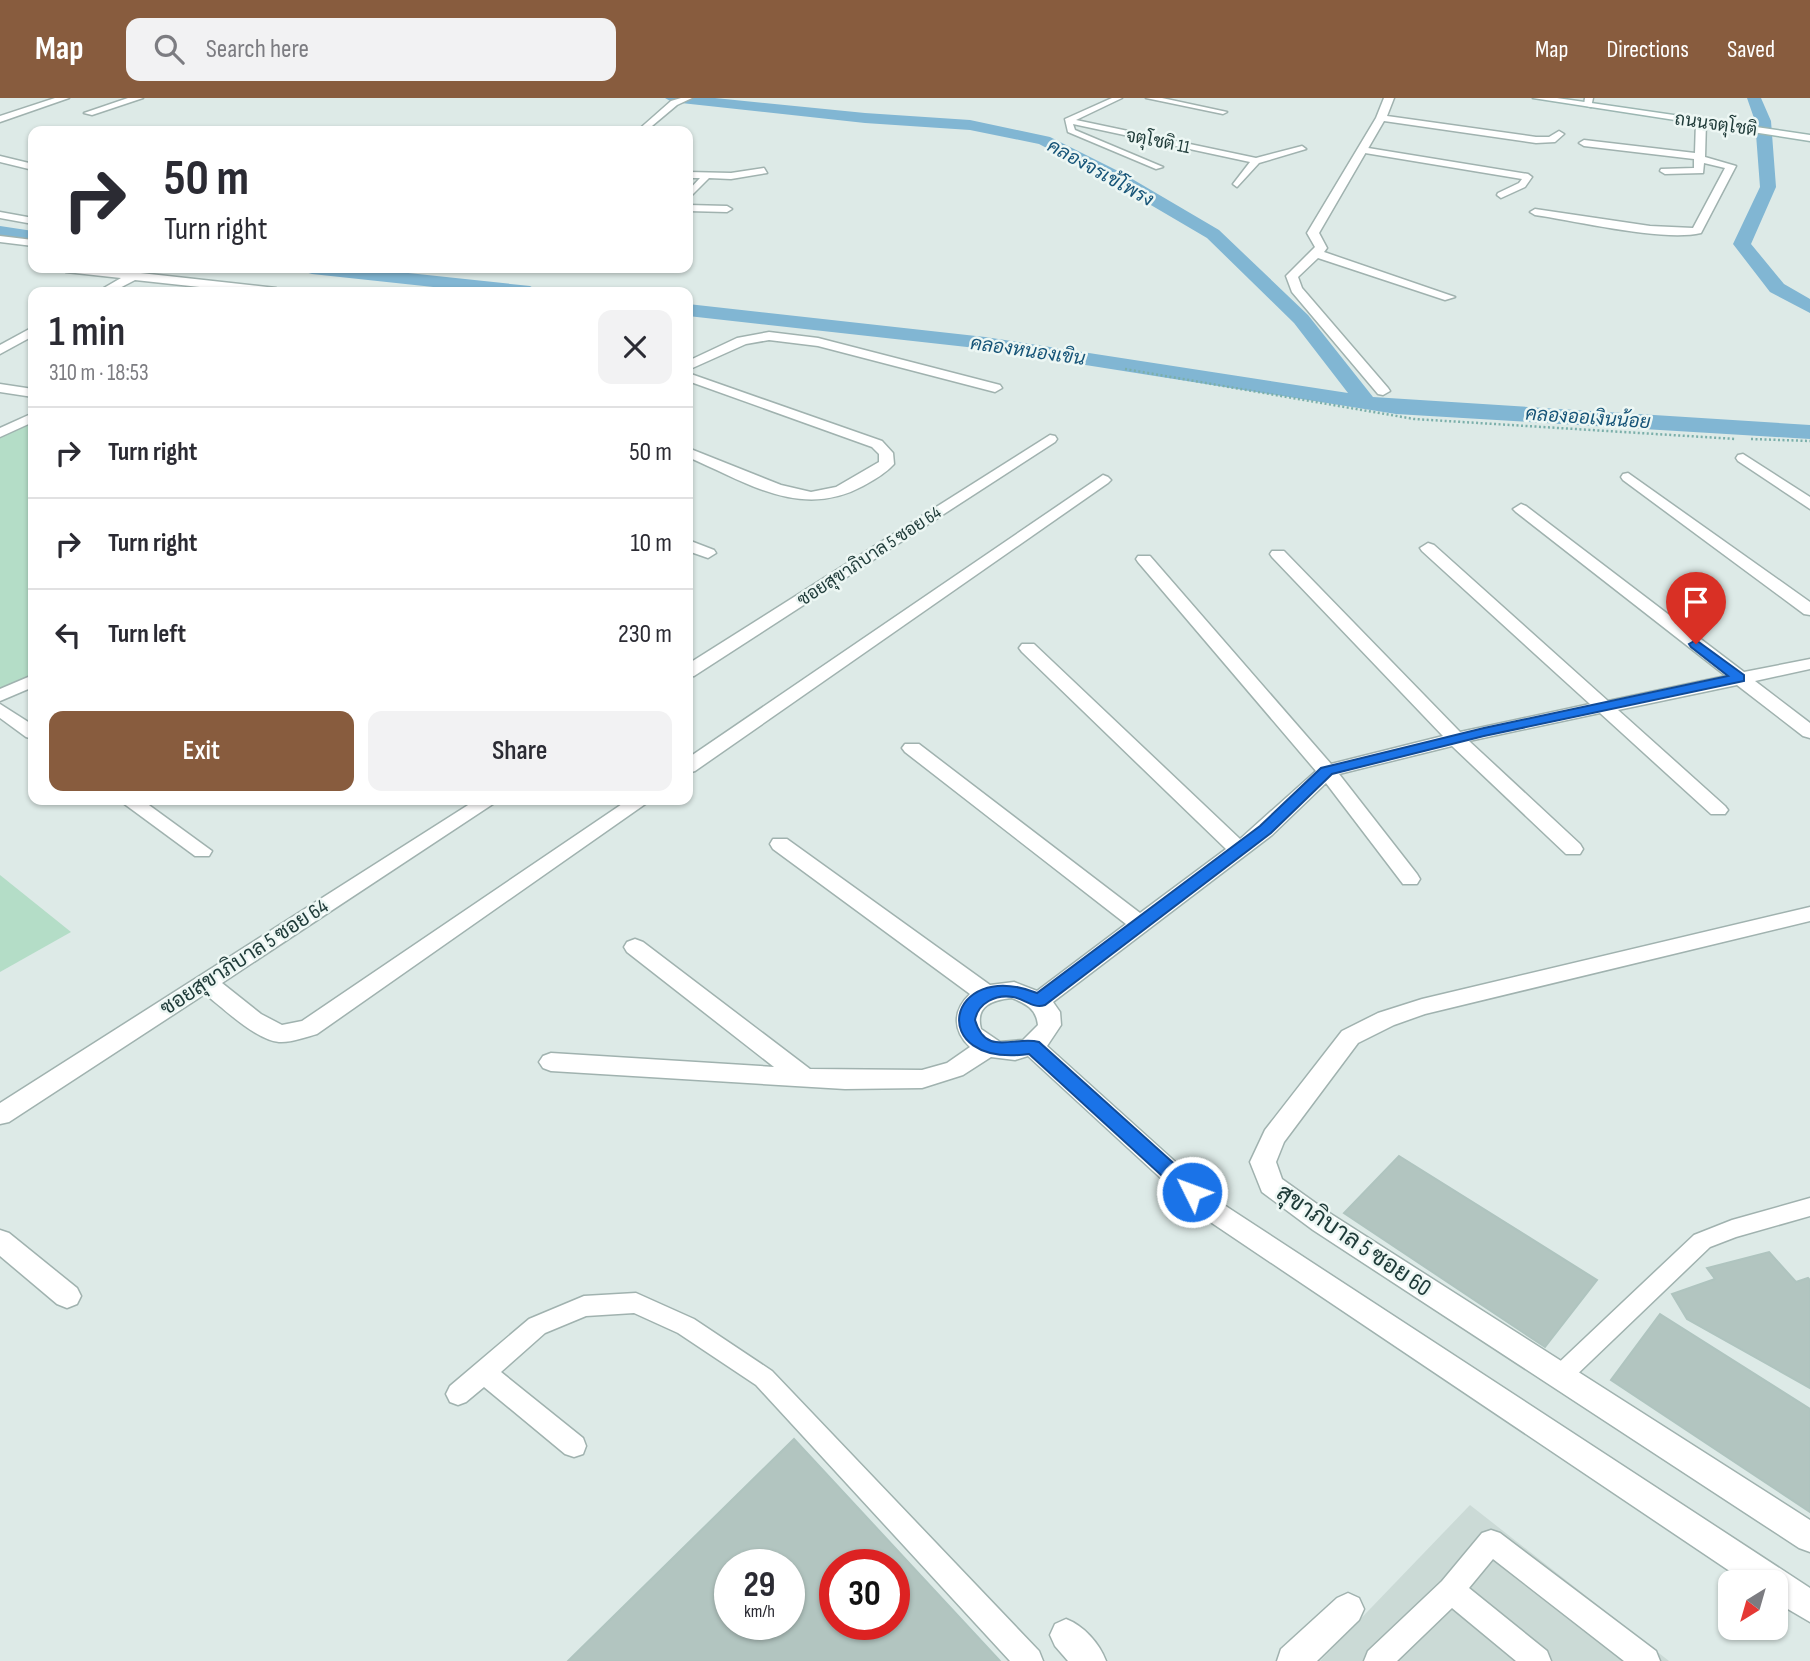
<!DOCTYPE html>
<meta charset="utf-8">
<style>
body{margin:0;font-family:"Sofia Sans Condensed",Sarabun,sans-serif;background:#f2f2f3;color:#2b2b33;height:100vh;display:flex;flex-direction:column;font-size:26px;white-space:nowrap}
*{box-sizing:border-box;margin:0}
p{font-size:23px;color:#7c7c81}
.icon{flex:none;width:38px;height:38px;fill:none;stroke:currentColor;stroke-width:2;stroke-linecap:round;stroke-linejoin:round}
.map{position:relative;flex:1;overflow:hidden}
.drawer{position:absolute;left:28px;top:189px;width:665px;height:518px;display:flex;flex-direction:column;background:#fff;border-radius:14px;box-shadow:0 2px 5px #0004}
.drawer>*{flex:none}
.banner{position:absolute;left:28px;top:28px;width:665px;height:147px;border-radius:14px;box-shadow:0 2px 5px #0004;background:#fff;color:#2b2b33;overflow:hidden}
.needle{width:46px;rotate:217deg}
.fabs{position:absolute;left:1718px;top:1472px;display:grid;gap:14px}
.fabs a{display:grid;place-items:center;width:70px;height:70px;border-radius:14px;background:#fff;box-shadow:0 2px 5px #0004;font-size:35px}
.speed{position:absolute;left:714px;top:1451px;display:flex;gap:14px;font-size:35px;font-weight:700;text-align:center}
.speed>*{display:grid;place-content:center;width:91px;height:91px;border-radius:50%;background:#fff;box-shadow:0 2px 5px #0004;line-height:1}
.speed small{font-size:18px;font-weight:400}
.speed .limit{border:10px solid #d22;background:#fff;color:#111}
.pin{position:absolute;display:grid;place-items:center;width:60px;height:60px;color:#fff;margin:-72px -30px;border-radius:50% 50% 50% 0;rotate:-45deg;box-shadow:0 0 7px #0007}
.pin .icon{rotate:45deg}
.me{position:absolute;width:77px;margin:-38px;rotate:312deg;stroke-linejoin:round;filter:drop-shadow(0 0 5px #0008)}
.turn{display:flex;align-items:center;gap:24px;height:147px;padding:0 21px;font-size:32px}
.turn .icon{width:91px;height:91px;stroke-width:2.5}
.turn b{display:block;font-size:49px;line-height:60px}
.round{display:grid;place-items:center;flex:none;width:74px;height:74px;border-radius:14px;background:#f2f2f3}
.overview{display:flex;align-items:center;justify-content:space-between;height:119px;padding:0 21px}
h1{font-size:42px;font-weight:600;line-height:52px}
.button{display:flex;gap:14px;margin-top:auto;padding:14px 21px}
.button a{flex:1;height:80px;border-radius:14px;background:#885c3e;color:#fff;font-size:28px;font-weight:600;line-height:80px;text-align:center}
.button a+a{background:#f2f2f3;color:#2b2b33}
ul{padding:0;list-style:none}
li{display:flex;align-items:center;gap:21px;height:91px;padding:0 21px;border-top:2px solid #e1e1e2}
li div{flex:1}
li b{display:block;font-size:26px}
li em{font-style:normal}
header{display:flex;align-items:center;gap:42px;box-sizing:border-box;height:98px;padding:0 35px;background:#885c3e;color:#fff}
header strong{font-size:33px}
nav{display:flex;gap:38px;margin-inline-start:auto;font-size:24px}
.search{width:490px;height:63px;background:#f2f2f3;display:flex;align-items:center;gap:18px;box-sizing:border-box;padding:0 24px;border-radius:14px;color:#7c7c81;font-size:26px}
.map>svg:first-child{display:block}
.built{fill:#cbdad6}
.green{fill:#b4ddc7}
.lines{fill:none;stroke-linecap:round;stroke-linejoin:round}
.canal{fill:#81b6d3;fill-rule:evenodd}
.building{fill:#b2c5c0;stroke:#afc4bf;stroke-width:2;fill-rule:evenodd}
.lane-casing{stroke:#a0b2af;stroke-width:3}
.street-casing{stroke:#a0b2af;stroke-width:3}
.secondary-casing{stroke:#9cb6b2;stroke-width:3}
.path{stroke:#7bafaa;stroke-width:2.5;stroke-dasharray:2 2.5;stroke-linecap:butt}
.lane{fill:#fff;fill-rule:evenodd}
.street{fill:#fff;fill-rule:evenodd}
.secondary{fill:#fff;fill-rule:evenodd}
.route{fill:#1a73e8;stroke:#114b97;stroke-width:2}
.labels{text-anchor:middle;stroke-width:5;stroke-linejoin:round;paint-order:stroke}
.far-street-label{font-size:18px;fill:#1e3a38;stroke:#edf7f4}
.far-water-label{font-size:19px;font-style:italic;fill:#165478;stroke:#edf7f4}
.street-label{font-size:21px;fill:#1e3a38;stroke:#edf7f4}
.near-street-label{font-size:24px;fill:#1e3a38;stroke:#edf7f4}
</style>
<header>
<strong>Map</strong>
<div class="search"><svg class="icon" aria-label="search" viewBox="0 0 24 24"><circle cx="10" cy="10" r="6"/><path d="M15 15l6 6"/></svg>Search here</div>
<nav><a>Map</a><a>Directions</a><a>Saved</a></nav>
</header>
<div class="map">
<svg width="1810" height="1563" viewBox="0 0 1810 1563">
<rect width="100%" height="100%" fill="#ddeae7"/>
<path class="built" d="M 1470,1407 L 1669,1563 L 1320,1563 Z"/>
<g class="green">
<path d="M 33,321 L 33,585 L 0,600 L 0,337 Z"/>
<path d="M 0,777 L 71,834 L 0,874 Z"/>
</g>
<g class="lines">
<g class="canal">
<path d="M 665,0 L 715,0 L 865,15 L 970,22 L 1050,39 L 1122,75 L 1219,132 L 1308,217 L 1373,299 L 1810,327 L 1810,341 L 1396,316 L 985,251 L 688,218 L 688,206 L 985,239 L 1348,295 L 1294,225 L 1207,140 L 1110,83 L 1039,46 L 970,32 L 865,25 L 672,4 Z"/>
<path d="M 1747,0 L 1761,0 L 1771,23 L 1776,89 L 1751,146 L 1784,186 L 1810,201 L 1810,215 L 1770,194 L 1733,146 L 1760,89 L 1755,23 Z"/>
<path d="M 0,128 L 33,133 L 33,143 L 0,138 Z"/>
<path d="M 303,170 L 361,170 L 530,188 L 540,194 L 480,194 L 312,176 L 305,174 Z"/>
</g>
</g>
<g class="building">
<path d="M 1399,1058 L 1597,1182 L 1545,1249 L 1344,1115 Z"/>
<path d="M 1769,1154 L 1796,1184 L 1808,1180 L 1810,1182 L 1810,1290 L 1687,1221 L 1672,1196 L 1715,1181 L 1707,1170 Z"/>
<path d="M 1660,1216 L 1810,1311 L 1810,1414 L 1611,1282 Z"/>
<path d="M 794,1341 L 1000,1563 L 568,1563 ZM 730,1466 L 789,1466 L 789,1526 L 730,1526 ZM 835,1466 L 894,1466 L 894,1526 L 835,1526 Z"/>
</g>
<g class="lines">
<defs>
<g id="lane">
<path d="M 681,0 L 692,0 L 677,7 L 646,33 L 637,33 L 671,3 Z"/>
<path d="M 1112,0 L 1122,0 L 1076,22 L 1256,60 L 1302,48 L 1306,51 L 1259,65 L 1237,89 L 1233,86 L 1250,64 L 1073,26 L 1075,32 L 1163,69 L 1156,71 L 1068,34 L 1065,21 Z"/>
<path d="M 1146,0 L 1162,0 L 1227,14 L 1223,16 Z"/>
<path d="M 1585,0 L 1593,0 L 1591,9 L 1584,7 Z"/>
<path d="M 1362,49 L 1528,76 L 1532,79 L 1525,89 L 1501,100 L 1497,97 L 1498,95 L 1519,85 L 1522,81 L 1359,54 Z"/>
<path d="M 764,70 L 767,75 L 731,81 L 709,80 L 688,101 L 688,93 L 700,80 L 688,80 L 688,74 L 731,75 Z"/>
<path d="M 688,107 L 727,108 L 732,111 L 727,114 L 688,113 Z"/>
<path d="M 1810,1100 L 1810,1118 L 1736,1139 L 1710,1149 L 1567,1286 L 1559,1290 L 1551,1286 L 1547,1279 L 1551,1272 L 1694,1137 L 1732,1122 Z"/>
<path d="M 636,1195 L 694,1221 L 772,1273 L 1039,1553 L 1043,1563 L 1010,1563 L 756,1287 L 678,1235 L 634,1215 L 586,1218 L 545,1235 L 501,1274 L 583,1340 L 586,1348 L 583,1356 L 574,1359 L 565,1356 L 484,1289 L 466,1304 L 458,1307 L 450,1304 L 446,1296 L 450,1288 L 529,1221 L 584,1198 Z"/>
<path d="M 1491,1432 L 1500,1435 L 1656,1553 L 1660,1563 L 1624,1563 L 1493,1461 L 1469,1490 L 1547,1553 L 1551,1563 L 1516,1563 L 1452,1510 L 1397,1563 L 1364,1563 L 1368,1553 L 1442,1483 L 1482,1435 Z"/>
</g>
<g id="street">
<path d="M 55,0 L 69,0 L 0,24 L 0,18 Z"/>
<path d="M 128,0 L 143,0 L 92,17 L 84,15 Z"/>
<path d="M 1384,0 L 1394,0 L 1387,18 L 1536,39 L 1549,39 L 1559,33 L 1564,36 L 1555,44 L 1536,45 L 1384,23 L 1319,135 L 1327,150 L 1324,154 L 1455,199 L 1445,202 L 1318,160 L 1298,179 L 1302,190 L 1388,290 L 1390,293 L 1383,297 L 1378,296 L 1292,194 L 1286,178 L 1315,149 L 1307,135 L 1376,20 Z"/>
<path d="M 1701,20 L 1706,23 L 1705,59 L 1736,68 L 1701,135 C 1663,144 1577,123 1535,117 L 1530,114 L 1535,111 L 1650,128 L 1693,130 L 1725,70 L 1704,65 L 1703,75 L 1665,76 L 1660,73 L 1661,71 L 1694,70 L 1694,61 L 1584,48 L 1579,45 L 1584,42 L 1695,55 L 1696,23 Z"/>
<path d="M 0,58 L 33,66 L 33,72 L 0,64 Z"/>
<path d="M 0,114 L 33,120 L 33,126 L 0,120 Z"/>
<path d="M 0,138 L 33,142 L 33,148 L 0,144 Z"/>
<path d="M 60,170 L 95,170 L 276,190 L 282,194 L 246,194 L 135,182 L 112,194 L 97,194 L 121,180 L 66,174 Z"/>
<path d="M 33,229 L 33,238 L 0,256 L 0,247 Z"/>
<path d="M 769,234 L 818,240 L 1000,287 L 1002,290 L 995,294 L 818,248 L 769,242 L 746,246 L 688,272 L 688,263 L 737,240 Z"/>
<path d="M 688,275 L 882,343 L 893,355 L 894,366 C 886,375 874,382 863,388 C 801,422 746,384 688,359 L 688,350 L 781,387 L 811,394 L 836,389 L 879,364 L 879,356 L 872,349 L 688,283 Z"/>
<path d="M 0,286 L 33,291 L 33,299 L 0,294 Z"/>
<path d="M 33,315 L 33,324 L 0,339 L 0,330 Z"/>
<path d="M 1050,337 L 1055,338 L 1057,341 L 1055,344 L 694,578 L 688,579 L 688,566 Z"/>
<path d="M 1743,356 L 1810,399 L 1810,411 L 1738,363 L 1736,360 L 1738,357 Z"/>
<path d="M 1628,375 L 1810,504 L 1810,517 L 1804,516 L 1623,382 L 1621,379 L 1623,376 Z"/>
<path d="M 1103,377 L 1108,379 L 1111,382 L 1108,385 L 695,673 L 688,675 L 688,660 Z"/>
<path d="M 1521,406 L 1526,408 L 1744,574 L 1810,561 L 1810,571 L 1755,583 L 1810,625 L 1810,640 L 1803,638 L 1737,587 L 1618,612 L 1725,708 L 1728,712 L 1725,716 L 1711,716 L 1600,615 L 1469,643 L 1580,746 L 1583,751 L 1580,756 L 1566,756 L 1452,648 L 1339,676 L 1417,776 L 1420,781 L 1417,786 L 1403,786 L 1326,685 L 1272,737 L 1053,904 L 1060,914 L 1061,927 L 1047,948 L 1221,1105 L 1810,1490 L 1810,1524 L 1776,1504 L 1776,1484 L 1746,1484 L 1203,1119 L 1028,958 L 1015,962 L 991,959 L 963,977 L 922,990 L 845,991 L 551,973 L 543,970 L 539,964 L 543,958 L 551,955 L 774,969 L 627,854 L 624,849 L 627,844 L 635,841 L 643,844 L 810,971 L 922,972 L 947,965 L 970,949 C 953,933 952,913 970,896 L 773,751 L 770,746 L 773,741 L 787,741 L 990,887 L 1014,884 L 1037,893 L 1126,826 L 905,654 L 902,650 L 905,646 L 919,646 L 1140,815 L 1226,751 L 1022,554 L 1019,550 L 1022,546 L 1034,546 L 1240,741 L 1316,673 L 1138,464 L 1136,461 L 1138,458 L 1150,458 L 1331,666 L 1443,638 L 1272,459 L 1270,456 L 1272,453 L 1284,453 L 1460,634 L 1590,606 L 1422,453 L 1420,450 L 1428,445 L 1434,447 L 1608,603 L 1726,578 L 1516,414 L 1513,411 ZM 1012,900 C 1026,906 1036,910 1038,927 L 1023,942 L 1000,944 L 981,931 C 975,908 992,902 1012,900 Z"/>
<path d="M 688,442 L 714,452 L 716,455 L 708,460 L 688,453 Z"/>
<path d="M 33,577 L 33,589 L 0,603 L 0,591 Z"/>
<path d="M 0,606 L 33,627 L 33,641 L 26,639 L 0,620 Z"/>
<path d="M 119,702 L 142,702 L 212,753 L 209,758 L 195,758 Z"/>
<path d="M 476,702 L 499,702 L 222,885 L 261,916 L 282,927 L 302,923 L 628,702 L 651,702 L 317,936 C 306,939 290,945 279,944 C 256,942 223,910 205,896 L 9,1024 L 0,1026 L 0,1005 Z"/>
<path d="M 1810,809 L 1810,823 L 1425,916 L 1394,927 L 1358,945 L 1284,1044 L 1276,1064 L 1282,1081 L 1331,1116 L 1810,1422 L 1810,1454 L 1799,1450 L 1313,1132 L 1262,1094 L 1250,1064 L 1265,1032 L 1342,933 L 1378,915 L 1422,901 Z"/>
<path d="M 0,1132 L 9,1135 L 77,1190 L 81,1198 L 77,1206 L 67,1210 L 57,1206 L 0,1158 Z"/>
<path d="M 1348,1495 L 1359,1500 L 1364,1511 L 1359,1522 L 1317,1563 L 1277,1563 L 1281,1551 L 1337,1500 Z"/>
<path d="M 1066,1521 C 1084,1528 1099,1545 1106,1563 L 1068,1563 L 1055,1548 L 1050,1537 L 1055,1526 Z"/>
</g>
<path id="secondary" d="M 1533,0 L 1557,0 L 1810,37 L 1810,43 Z"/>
</defs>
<use href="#lane" class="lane-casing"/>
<use href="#street" class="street-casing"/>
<use href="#secondary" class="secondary-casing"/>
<g class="path">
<path d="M 1125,271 L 1414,321 L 1736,341"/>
<path d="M 1751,341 L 1810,343"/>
</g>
<use href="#lane" class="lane"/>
<use href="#street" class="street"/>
<use href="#secondary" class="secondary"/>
</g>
<path class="route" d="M 1696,542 L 1744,577 L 1744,583 L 1484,638 L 1332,676 L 1271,735 L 1045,907 C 1033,911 1025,901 1013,899 C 996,896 978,905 975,922 C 986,960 1015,937 1039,944 L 1199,1088 L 1202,1094 L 1199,1099 L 1192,1102 L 1185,1099 L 1029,956 C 924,970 946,859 1037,895 L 1260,728 L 1321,670 L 1484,630 L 1728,578 L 1691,549 L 1689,546 Z"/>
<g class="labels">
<g class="far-street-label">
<text transform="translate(1716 26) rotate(8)" y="6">ถนนจตุโชติ</text>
<text transform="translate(1158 43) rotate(11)" y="6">จตุโชติ 11</text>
<text transform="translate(869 458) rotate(-33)" y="6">ซอยสุขาภิบาล 5 ซอย 64</text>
</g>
<g class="far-water-label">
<text transform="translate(1101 74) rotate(29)" y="7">คลองจรเข้โพรง</text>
<text transform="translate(1028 252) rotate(8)" y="7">คลองหนองเขิน</text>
<text transform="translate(1588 319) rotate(4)" y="7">คลองออเงินน้อย</text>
</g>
<g class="street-label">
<text transform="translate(244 859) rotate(-33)" y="7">ซอยสุขาภิบาล 5 ซอย 64</text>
</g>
<g class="near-street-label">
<text transform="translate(1354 1142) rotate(34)" y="8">สุขาภิบาล 5 ซอย 60</text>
</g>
</g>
</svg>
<div class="fabs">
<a><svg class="needle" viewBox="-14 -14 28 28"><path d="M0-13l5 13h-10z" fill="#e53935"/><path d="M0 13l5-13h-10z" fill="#7c7c81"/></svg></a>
</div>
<div class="speed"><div>29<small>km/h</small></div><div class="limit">30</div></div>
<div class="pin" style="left:1696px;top:546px;background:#d93025"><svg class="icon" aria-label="arrive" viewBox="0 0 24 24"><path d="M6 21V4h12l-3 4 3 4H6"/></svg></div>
<svg class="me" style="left:1192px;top:1094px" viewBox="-20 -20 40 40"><circle r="17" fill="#1a73e8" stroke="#fff" stroke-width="3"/><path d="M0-11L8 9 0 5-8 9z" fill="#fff"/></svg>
<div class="banner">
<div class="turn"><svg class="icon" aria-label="right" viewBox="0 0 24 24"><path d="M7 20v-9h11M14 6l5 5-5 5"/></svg><div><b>50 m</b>Turn right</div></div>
</div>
<section class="drawer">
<div class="overview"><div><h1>1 min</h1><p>310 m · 18:53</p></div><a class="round"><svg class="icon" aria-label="close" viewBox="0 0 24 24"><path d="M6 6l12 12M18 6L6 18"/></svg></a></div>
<ul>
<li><svg class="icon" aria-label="right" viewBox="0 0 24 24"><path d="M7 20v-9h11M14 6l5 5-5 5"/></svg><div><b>Turn right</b></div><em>50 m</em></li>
<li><svg class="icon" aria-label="right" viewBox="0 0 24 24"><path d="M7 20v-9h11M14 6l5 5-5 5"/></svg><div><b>Turn right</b></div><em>10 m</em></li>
<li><svg class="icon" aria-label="left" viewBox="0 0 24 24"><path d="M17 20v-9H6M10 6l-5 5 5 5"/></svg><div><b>Turn left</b></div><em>230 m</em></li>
</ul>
<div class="button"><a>Exit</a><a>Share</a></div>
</section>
</div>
